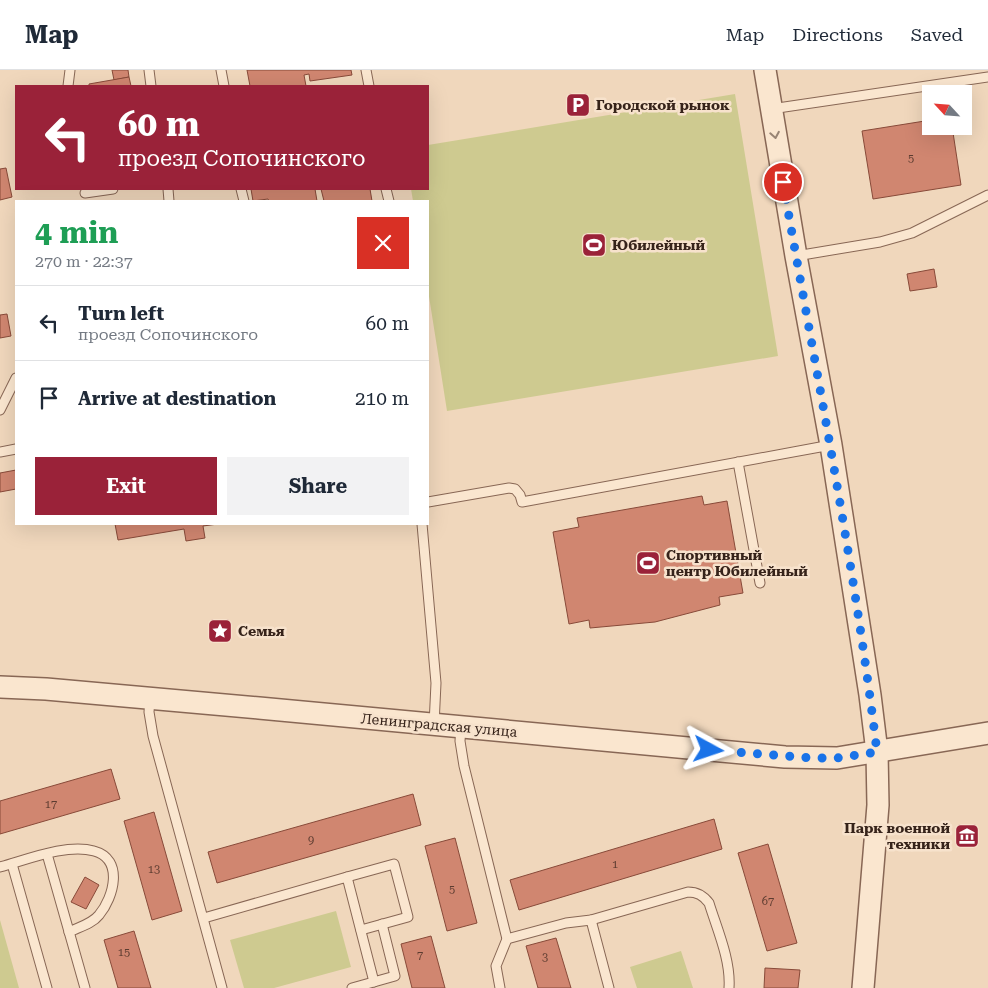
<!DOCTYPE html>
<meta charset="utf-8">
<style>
body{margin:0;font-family:"Roboto Serif",serif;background:#f2f2f3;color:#1f2937;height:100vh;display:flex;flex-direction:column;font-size:19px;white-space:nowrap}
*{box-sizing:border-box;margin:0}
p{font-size:16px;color:#747a83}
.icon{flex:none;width:28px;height:28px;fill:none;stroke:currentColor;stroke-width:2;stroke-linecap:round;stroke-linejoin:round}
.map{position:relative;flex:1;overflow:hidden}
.drawer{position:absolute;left:15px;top:130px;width:414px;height:325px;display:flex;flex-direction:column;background:#fff;border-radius:0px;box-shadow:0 5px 20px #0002}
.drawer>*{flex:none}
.hud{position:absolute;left:15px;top:15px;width:414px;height:105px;border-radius:0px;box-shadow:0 5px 20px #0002;background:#9a2239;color:#fff;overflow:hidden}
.needle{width:32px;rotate:296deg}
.buttons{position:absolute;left:922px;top:15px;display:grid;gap:10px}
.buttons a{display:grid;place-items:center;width:50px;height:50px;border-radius:0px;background:#fff;box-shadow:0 5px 20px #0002;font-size:25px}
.pin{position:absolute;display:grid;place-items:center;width:42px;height:42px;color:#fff;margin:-21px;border:2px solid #fff;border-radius:50%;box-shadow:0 1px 5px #0007}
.me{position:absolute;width:55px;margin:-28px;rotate:95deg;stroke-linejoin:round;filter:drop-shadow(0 0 4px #0008)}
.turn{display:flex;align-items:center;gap:18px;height:105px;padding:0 20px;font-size:22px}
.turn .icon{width:65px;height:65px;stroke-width:2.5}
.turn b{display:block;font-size:35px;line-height:42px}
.round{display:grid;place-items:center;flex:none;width:52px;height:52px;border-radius:0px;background:#f2f2f3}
.head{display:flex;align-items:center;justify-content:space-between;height:85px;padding:0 20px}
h1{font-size:30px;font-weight:700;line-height:38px;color:#1e9e55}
.button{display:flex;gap:10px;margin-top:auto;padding:10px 20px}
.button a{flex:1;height:58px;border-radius:0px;background:#9a2239;color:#fff;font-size:20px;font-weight:700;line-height:58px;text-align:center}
.button a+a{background:#f2f2f3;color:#1f2937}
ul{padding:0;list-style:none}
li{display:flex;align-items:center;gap:15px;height:75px;padding:0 20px;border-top:1px solid #e0e1e3}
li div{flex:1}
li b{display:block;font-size:19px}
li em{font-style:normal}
header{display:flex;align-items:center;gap:30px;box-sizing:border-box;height:70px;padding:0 25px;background:#fff;border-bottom:1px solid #e0e1e3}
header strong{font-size:24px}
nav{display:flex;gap:28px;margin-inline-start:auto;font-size:18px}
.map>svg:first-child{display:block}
.green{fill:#ceca90}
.building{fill:#d08670;stroke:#884a39}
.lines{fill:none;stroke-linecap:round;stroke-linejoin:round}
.service-casing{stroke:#886755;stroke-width:11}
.tertiary-casing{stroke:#886755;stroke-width:24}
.service{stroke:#fae6cf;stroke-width:9}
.tertiary{stroke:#fae6cf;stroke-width:21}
.oneway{stroke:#988474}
.route{stroke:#1a73e8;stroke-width:9;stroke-dasharray:0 16.2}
.labels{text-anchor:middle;stroke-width:5;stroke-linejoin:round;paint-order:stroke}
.number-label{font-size:11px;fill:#5c3c30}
.poi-label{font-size:14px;font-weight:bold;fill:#36231a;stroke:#f7e2cc;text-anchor:start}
.street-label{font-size:14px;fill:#36231a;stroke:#f7e2cc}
</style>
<header>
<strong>Map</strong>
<nav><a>Map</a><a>Directions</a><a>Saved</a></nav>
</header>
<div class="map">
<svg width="988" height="918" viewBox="0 0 988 918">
<rect width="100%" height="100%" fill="#f0d7bc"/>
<g class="green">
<path d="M 735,24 L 778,286 L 447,341 L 428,220 L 428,131 L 413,131 L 411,119 L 428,119 L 428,75 Z"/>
<path d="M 336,841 L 351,897 L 274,918 L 244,918 L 230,870 Z"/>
<path d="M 0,850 L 19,918 L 0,918 Z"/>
<path d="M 681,881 L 693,918 L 637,918 L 630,897 Z"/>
</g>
<g class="building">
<path d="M 112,0 L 128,0 L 129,7 L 114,10 Z"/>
<path d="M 247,0 L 351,0 L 352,5 L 310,11 L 309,4 L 304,5 L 306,16 L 250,16 Z"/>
<path d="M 129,7 L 131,16 L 89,16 L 89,14 Z"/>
<path d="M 931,50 L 931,56 L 952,56 L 961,115 L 873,129 L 862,61 Z"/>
<path d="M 6,98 L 12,127 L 0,130 L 0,99 Z"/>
<path d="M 251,119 L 315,119 L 317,131 L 269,131 L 268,129 L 253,131 Z"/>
<path d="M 321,119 L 370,119 L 372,131 L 324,131 Z"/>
<path d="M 934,199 L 937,217 L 910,221 L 907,204 Z"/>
<path d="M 7,244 L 11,266 L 0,268 L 0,245 Z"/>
<path d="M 16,400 L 16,419 L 0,422 L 0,403 Z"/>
<path d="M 702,426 L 704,435 L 727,431 L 743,523 L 719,527 L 720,535 L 655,552 L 590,558 L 589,550 L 569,554 L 553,462 L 579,457 L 577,448 Z"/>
<path d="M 115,454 L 218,454 L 203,456 L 205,468 L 186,471 L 184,459 L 118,470 Z"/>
<path d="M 111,699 L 120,729 L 0,764 L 0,731 Z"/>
<path d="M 413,724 L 421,755 L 217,813 L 208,782 Z"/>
<path d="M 154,742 L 182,841 L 152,850 L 124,751 Z"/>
<path d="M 714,749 L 722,779 L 519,840 L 510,810 Z"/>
<path d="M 455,768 L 477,853 L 447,861 L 425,776 Z"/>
<path d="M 768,774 L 797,873 L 767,881 L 738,783 Z"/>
<path d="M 85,807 L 99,815 L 86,839 L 71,832 Z"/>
<path d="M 134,861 L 151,918 L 118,918 L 104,870 Z"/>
<path d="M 431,866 L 445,918 L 412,918 L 401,874 Z"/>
<path d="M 556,868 L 571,918 L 538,918 L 526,876 Z"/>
<path d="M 765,898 L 800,900 L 798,918 L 764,918 Z"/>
</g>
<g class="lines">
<defs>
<g id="service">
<path d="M 149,0 L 151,16"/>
<path d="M 221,0 L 224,16"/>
<path d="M 366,0 L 369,16"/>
<path d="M 68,16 L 70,0"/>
<path d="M 771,39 L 988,7"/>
<path d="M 168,119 L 169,131"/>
<path d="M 241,119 L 244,131"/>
<path d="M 386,119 L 389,131"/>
<path d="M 85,123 L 113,119"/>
<path d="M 796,186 L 880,172 L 912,163 L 988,125"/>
<path d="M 0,340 L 16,308"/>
<path d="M 0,382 L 16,379"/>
<path d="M 738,392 L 760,513"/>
<path d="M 428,432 L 509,418 L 515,419 L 520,425 L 522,432 L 831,375"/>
<path d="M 422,454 L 436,613 L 434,655"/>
<path d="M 150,629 L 149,642 L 153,666 L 222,918"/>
<path d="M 461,657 L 460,671 L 464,696 L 507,869 L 496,896 L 500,918"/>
<path d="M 47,784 L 85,918"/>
<path d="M 12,794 L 47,918"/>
<path d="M 0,797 C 26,790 67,773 94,781 C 124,789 114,827 99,845 C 92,854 79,857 69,862"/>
<path d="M 347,807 L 394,794 L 408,847 L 361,860"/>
<path d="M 204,848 L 347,807 L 374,912"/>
<path d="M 591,850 L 609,918"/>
<path d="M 507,869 L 566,853 L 591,850 L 688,822 C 697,822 703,825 709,833 C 717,859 731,890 729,918"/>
<path d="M 352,918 L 395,906 L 382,854"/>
</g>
<g id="tertiary">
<path d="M 765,0 L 796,186 L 831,375 L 870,625 L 877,682 L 878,735 L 863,918"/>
<path d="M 0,617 L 46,619 L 259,638 L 785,687 L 837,688 L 988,663"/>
</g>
</defs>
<use href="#service" class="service-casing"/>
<use href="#tertiary" class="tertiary-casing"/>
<use href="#service" class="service"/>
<use href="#tertiary" class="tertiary"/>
</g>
<defs><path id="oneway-chevron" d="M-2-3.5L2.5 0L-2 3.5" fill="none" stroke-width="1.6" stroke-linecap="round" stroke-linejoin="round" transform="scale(1.25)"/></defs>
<use class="oneway" href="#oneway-chevron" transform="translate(775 65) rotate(80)"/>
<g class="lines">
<path class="route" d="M 709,680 L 812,688 L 837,688 L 877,682 C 854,491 816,302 783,112"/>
</g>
<defs>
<symbol id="parking-square" viewBox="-11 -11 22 22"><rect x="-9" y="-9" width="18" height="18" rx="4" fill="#9a2239" stroke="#f7e2cc"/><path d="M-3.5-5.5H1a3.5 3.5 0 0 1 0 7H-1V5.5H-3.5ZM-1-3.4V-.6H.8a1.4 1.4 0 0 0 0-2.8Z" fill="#fff"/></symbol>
<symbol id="stadium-square" viewBox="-11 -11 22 22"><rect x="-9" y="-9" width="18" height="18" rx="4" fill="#9a2239" stroke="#f7e2cc"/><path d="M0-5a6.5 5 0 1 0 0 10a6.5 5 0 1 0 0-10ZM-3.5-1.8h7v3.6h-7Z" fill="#fff"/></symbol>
<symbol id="sight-square" viewBox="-11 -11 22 22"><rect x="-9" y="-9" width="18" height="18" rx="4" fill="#9a2239" stroke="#f7e2cc"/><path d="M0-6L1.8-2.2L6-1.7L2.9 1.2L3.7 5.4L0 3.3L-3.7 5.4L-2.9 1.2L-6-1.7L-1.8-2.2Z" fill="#fff"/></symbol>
<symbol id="museum-square" viewBox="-11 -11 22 22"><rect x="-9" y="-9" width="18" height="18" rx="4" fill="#9a2239" stroke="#f7e2cc"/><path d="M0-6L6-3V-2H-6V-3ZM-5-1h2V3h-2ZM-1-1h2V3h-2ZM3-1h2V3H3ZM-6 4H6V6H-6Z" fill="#fff"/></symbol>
</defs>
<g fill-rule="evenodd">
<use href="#parking-square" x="564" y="21" width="28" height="28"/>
<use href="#stadium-square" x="580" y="161" width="28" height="28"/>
<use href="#stadium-square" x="634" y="479" width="28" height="28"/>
<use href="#sight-square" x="206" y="547" width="28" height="28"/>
<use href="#museum-square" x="953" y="752" width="28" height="28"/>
</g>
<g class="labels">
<g class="number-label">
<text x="911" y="92">5</text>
<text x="51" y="738">17</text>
<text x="311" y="774">9</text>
<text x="615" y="798">1</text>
<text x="154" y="803">13</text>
<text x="452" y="823">5</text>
<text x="768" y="835">67</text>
<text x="124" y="886">15</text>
<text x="420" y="889">7</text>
<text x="545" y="891">3</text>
</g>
<g class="poi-label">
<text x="596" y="40">Городской рынок</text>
<text x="612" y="180">Юбилейный</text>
<text x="666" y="490">Спортивный<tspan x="666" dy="16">центр Юбилейный</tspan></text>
<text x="238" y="566">Семья</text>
<text x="950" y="763" text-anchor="end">Парк военной<tspan x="950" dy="16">техники</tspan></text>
</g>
<g class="street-label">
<text transform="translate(439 655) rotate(5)" y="5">Ленинградская улица</text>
</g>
</g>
</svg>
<div class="buttons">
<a><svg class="needle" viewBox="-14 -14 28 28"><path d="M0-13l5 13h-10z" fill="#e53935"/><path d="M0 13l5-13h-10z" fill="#747a83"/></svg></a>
</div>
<div class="pin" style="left:783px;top:112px;background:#d93025"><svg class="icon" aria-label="arrive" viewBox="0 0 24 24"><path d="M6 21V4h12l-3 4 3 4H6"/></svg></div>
<svg class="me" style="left:709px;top:680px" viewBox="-20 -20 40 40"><path d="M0-17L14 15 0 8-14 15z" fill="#1a73e8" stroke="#fff" stroke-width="4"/></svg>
<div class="hud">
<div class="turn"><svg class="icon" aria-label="left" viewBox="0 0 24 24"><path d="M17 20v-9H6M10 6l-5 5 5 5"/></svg><div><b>60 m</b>проезд Сопочинского</div></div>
</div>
<section class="drawer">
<div class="head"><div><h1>4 min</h1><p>270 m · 22:37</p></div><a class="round" style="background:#d93025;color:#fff"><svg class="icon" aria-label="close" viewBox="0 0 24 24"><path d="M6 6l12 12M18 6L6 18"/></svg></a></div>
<ul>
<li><svg class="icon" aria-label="left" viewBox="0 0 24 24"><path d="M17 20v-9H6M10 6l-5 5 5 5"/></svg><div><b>Turn left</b><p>проезд Сопочинского</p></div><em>60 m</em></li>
<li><svg class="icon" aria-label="arrive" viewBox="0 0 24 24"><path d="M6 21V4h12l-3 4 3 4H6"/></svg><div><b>Arrive at destination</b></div><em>210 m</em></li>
</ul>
<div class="button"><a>Exit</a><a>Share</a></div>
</section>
</div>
